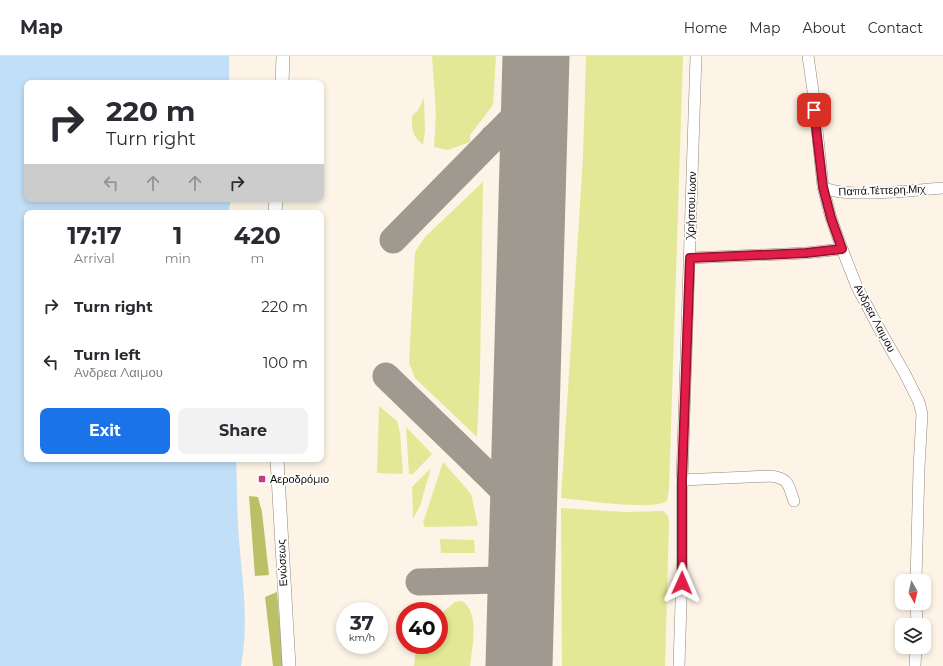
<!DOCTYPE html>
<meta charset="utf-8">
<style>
body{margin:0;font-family:Montserrat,sans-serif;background:#f2f2f3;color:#2b2b33;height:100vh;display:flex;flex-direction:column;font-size:15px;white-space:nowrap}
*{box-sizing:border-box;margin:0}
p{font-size:13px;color:#7c7c81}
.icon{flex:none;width:22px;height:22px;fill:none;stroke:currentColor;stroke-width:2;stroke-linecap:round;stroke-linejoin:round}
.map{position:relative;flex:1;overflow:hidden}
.side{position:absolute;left:24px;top:154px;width:300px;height:252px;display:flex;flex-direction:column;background:#fff;border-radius:8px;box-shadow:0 2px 6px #0003}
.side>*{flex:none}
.guide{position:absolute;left:24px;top:24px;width:300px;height:122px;border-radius:8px;box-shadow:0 2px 6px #0003;background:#fff;color:#2b2b33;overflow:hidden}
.needle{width:26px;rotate:172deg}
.fabs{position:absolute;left:895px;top:518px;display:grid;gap:8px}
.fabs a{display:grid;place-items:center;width:36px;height:36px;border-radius:8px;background:#fff;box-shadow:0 2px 6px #0003;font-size:20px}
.speed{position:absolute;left:336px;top:546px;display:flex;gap:8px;font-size:20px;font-weight:700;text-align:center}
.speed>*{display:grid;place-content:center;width:52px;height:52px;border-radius:50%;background:#fff;box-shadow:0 2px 6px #0003;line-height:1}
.speed small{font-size:10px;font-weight:400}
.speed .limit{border:6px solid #d22;background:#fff;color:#111}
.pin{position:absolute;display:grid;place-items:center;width:34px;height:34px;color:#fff;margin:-17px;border-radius:8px;box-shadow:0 2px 6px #0006}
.me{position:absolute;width:44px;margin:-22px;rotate:1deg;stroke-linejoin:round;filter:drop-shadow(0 0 3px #0008)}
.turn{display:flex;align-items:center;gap:14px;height:84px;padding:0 16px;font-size:18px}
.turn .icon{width:52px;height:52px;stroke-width:2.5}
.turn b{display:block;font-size:28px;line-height:34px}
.lanes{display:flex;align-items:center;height:38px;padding:0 16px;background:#0003;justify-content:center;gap:20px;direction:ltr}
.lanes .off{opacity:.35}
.eta{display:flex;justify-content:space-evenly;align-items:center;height:68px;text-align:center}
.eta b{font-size:24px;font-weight:700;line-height:28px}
.button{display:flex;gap:8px;margin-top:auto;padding:8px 16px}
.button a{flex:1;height:46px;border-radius:8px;background:#1a73e8;color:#fff;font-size:16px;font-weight:700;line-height:46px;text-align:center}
.button a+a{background:#f2f2f3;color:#2b2b33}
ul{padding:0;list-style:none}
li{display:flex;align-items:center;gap:12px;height:56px;padding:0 16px}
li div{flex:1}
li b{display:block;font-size:15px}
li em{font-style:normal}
header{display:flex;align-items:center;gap:24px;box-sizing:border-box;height:56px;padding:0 20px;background:#fff;border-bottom:1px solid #e1e1e2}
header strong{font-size:19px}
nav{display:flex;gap:22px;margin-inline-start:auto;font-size:14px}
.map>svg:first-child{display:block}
.green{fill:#e2e895}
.forest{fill:#bbc067}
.water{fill:#c1dff7}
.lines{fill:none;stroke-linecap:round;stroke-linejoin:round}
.taxiway{stroke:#9f9990;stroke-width:27}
.runway{stroke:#9f9990;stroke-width:67}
.minor-casing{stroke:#90887c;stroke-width:12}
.major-casing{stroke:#90887c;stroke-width:14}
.minor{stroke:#fff;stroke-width:11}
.major{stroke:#fff;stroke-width:13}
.route-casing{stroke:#92132f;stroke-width:10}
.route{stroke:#e11d48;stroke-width:7}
.poi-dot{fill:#c13e85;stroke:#fff;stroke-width:1.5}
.labels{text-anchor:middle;stroke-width:3.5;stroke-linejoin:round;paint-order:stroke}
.street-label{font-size:11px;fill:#0d0b07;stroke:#fff}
.poi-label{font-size:11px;fill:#0d0b07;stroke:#fff;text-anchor:start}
</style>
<header>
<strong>Map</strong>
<nav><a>Home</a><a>Map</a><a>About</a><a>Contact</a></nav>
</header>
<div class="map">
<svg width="943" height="610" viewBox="0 0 943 610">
<rect width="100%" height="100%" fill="#fdf4e7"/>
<g class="green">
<path d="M 432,0 L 496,0 L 493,48 L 490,53 L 470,79 L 470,86 L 448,94 L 434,91 L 436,58 Z"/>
<path d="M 586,0 L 683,0 L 669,433 L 667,445 C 650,455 583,444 561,442 L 583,102 Z"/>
<path d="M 424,42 L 425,75 L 423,89 C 412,78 412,75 412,60 L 418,54 Z"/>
<path d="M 483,126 L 480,316 L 477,381 L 415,322 L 409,307 L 415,196 L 425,181 Z"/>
<path d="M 379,350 L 397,365 L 400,377 L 403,418 L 377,417 Z"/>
<path d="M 406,371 L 432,398 L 413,418 L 409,418 Z"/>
<path d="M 443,406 L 471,438 L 478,470 L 425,471 L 423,467 Z"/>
<path d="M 431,412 L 420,450 L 413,463 L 412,431 Z"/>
<path d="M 561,452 L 624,456 L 663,455 L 668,460 L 669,466 L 665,610 L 562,610 Z"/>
<path d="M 440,483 L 474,484 L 475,497 L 441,497 Z"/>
<path d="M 462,545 C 480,556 472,591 470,610 L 414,610 L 416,589 L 439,589 L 439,572 L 442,557 L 455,546 Z"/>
</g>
<g class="forest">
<path d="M 249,440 L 258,441 L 262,456 L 269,519 L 255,520 Z"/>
<path d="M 277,536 L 283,610 L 273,610 L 265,541 Z"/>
</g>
<path class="water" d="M 0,0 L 229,0 L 229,27 L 27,27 L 27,143 L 231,143 L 228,157 L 27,157 L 27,403 L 236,403 C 237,425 237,448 238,470 C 241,519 250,561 241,610 L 0,610 Z"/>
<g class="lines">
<g class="taxiway">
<path d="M 493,82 C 505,73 524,68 531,86 C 533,90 533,95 534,99"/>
<path d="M 393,184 L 521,54 L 530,43 L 535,33"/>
<path d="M 386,320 L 484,415 L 505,436 L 517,451 L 523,473"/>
<path d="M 484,415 C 501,427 512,422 525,408"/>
<path d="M 419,526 L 499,524 C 510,526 515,530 521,540"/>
</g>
<path class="runway" d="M 519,610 L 536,0"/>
<defs>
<g id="minor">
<path d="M 808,0 L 813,35 L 823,131 L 831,162 L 842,193 L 857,231 L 881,276 L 905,318 L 919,346 L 922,358 L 919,412 L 916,525"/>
<path d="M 823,131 C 844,143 916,134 943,132"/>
<path d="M 690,202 L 806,197 L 842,193"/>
<path d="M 682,424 L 771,420 C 790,423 788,429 794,445"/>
<path d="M 916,547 L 917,569"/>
<path d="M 679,610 L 682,514 L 682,424 L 696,0"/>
<path d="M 915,610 L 916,591"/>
</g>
<g id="major">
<path d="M 282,27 L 283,0"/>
<path d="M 275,157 L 276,143"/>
<path d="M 277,403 L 289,610"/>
</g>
</defs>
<use href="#minor" class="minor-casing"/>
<use href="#major" class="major-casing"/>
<use href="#minor" class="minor"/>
<use href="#major" class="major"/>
</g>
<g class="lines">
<defs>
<path id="route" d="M 682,527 L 682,424 L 690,202 L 806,197 L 842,193 L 831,162 L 823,131 L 814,54"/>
</defs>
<use href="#route" class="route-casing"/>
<use href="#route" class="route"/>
</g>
<rect class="poi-dot" x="258" y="419" width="8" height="8" rx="2"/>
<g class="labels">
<g class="street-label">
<text transform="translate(882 134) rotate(-2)" y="4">Παπά.Τέττερη.Μιχ</text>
<text transform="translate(691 149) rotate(-88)" y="4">Χρήστου.Ιωαν</text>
<text transform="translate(875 262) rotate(62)" y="4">Ανδρεα Λαιμου</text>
<text transform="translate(282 507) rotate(-93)" y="4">Ενώσεως</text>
</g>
<g class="poi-label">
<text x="270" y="427">Αεροδρόμιο</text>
</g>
</g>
</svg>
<div class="fabs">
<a><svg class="needle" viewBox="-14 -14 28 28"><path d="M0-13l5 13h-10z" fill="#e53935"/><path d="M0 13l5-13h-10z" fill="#7c7c81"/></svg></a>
<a><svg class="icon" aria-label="layers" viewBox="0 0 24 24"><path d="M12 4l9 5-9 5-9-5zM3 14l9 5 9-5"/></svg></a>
</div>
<div class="speed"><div>37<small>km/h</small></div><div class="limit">40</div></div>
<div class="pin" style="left:814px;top:54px;background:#d93025"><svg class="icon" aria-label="arrive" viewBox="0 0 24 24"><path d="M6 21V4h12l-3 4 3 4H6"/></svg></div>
<svg class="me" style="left:682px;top:527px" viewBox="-20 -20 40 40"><path d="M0-17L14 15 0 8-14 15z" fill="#e11d48" stroke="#fff" stroke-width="4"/></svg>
<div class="guide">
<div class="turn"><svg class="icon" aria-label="right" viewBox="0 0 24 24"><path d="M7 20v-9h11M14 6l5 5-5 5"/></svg><div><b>220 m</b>Turn right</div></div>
<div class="lanes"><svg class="icon off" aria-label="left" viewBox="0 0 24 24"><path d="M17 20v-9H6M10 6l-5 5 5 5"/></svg><svg class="icon off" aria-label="ahead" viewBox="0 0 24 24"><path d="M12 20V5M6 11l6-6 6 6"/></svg><svg class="icon off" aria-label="ahead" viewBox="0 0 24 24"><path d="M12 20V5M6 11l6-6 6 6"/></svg><svg class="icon" aria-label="right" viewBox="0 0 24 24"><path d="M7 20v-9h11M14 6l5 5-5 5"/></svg></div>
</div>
<section class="side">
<div class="eta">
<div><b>17:17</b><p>Arrival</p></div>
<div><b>1</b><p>min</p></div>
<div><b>420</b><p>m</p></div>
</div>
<ul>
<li><svg class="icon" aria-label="right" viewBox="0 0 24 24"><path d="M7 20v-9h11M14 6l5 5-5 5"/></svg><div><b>Turn right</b></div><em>220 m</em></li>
<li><svg class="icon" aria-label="left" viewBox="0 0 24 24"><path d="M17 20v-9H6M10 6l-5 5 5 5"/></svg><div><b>Turn left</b><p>Ανδρεα Λαιμου</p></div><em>100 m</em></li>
</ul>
<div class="button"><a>Exit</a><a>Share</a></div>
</section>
</div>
